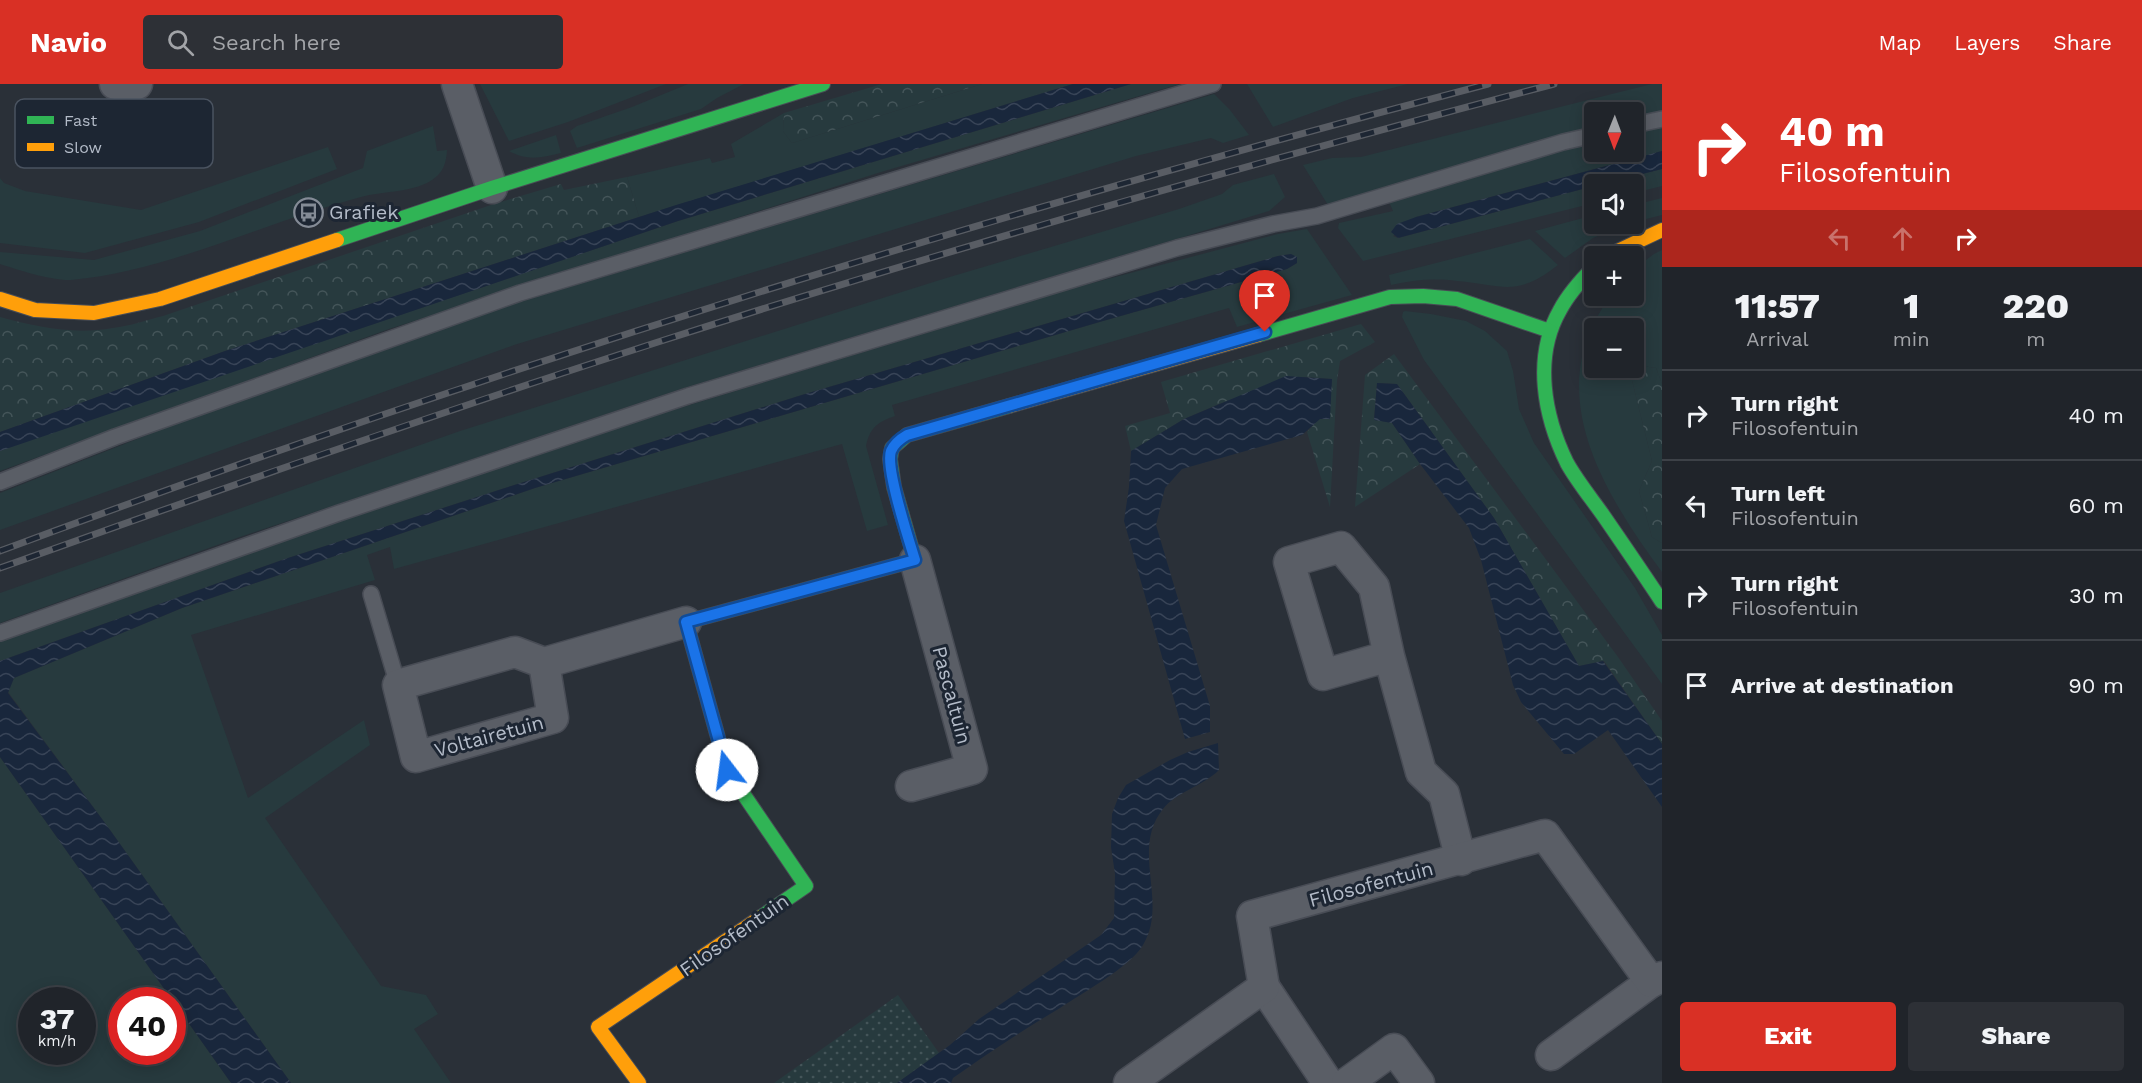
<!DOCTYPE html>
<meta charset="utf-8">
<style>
body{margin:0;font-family:"Work Sans",sans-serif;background:#2d3036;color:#f1f3f6;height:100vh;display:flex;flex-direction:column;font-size:22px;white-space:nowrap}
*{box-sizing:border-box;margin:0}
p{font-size:20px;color:#a2a4a8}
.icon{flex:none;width:33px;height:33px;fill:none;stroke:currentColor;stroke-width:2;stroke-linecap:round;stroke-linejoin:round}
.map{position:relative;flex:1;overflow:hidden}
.drawer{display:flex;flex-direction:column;background:#20242a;width:480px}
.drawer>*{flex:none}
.guide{background:#d93025;color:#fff;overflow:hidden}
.needle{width:39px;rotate:181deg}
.tools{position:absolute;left:1584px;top:18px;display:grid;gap:12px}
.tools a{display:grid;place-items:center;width:60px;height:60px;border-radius:6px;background:#20242a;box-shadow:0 3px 15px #0003,0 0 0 2px #3d4147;font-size:30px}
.speed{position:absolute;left:18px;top:903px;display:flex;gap:12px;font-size:30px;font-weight:700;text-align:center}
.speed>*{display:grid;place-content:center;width:78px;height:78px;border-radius:50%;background:#20242a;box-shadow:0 3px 15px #0003,0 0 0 2px #3d4147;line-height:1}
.speed small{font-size:15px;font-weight:400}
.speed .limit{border:9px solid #d22;background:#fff;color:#111}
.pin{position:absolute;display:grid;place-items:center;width:51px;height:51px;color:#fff;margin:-62px -26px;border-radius:50% 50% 50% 0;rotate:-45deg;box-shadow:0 0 6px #0007}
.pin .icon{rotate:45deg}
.me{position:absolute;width:66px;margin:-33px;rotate:345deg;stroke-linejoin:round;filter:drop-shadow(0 0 4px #0008)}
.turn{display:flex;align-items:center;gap:21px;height:126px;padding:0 18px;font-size:27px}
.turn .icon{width:78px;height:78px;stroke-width:2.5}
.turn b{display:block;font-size:42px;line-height:51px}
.lanes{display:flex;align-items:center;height:57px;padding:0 18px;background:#0003;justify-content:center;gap:30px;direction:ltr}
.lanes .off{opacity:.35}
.eta{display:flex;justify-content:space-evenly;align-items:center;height:102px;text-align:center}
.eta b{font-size:36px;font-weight:800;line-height:42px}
.primary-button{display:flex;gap:12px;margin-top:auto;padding:12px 18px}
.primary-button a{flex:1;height:69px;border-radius:6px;background:#d93025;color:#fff;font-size:24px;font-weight:800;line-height:69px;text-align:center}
.primary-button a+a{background:#2d3036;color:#f1f3f6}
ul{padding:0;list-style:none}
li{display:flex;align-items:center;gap:18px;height:90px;padding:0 18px;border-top:2px solid #3d4147}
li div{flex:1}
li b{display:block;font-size:22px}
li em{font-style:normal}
header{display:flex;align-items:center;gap:36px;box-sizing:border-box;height:84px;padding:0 30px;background:#d93025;color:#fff}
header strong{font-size:28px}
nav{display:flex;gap:33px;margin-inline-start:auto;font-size:21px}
.search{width:420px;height:54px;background:#2d3036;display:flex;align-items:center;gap:15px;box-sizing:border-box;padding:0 21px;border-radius:6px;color:#a2a4a8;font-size:22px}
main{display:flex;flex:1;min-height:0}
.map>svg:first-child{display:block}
.green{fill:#273a3e;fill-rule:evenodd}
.forest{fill:url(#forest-crowns)}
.park{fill:url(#park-dots)}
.water{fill:url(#water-waves)}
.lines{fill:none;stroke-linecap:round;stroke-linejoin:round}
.lane-casing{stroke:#484c55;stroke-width:18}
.street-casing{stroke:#484c55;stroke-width:33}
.fast-casing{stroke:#484c55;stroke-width:16}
.slow-casing{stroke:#484c55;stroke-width:16}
.lane{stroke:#5a5e66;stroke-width:15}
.street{stroke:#5a5e66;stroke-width:30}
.fast{stroke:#30b455;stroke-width:14}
.slow{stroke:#ff9f0a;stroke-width:14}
.rail-casing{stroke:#595d64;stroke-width:7}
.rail{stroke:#1d2633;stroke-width:4.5;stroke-dasharray:14;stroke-linecap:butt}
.route-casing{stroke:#114b97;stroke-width:15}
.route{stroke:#1a73e8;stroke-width:10}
.labels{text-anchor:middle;stroke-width:6;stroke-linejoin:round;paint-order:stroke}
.poi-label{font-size:20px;fill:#b4bcc9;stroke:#1d2633;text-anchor:start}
.street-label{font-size:20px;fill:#b4bcc9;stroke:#1d2633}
.key{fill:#1d2633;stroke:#4a5360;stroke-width:1.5}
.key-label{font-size:16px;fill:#b4bcc9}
</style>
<header>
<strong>Navio</strong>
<div class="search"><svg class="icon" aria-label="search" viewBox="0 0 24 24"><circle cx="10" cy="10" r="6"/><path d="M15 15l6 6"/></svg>Search here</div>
<nav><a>Map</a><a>Layers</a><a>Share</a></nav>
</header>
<main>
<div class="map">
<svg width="1662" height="999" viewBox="0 0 1662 999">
<defs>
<pattern id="forest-crowns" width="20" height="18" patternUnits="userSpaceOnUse" patternTransform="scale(1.5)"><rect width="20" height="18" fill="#273a3e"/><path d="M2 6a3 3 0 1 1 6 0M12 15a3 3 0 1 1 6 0" fill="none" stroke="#445559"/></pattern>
<pattern id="park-dots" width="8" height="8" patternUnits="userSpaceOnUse" patternTransform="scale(1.5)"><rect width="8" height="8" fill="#273a3e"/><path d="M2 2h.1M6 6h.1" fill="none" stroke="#445559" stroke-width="1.8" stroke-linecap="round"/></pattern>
<pattern id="water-waves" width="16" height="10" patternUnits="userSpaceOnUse" patternTransform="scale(1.5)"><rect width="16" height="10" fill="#19273c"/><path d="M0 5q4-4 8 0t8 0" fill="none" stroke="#384457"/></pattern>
</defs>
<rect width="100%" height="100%" fill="#2a3038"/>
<g class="green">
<path d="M 480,0 L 666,0 L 568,38 L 509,57 Z"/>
<path d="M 688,0 L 744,0 L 717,14 L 701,25 L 577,64 L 570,47 L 577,42 L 632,23 Z"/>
<path d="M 982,0 L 1073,0 L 639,133 L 627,93 L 710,74 L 712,79 L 735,73 L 731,60 L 784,29 L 783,47 L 792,59 Z"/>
<path d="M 1131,0 L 1180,0 L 881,88 L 389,245 L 0,387 L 0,367 L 17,360 L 678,137 Z"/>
<path d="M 1247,0 L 1408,0 L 1353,14 L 1273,43 Z"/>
<path d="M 1652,0 L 1662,0 L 1662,30 L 1634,37 L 1634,28 L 1594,28 L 1594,46 L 1328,121 L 1303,81 L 1332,74 L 1361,73 Z"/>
<path d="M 1214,10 L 1230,26 L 1249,51 L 1223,59 L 1211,54 L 1136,72 L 514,261 L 0,446 L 0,409 L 198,331 L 509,221 Z"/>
<path d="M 1662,41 L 1662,67 L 1416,133 L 1393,152 L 1398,154 L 1594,102 L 1594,119 L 1363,177 L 1338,144 L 1339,139 L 1393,127 L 1389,118 L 1562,65 L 1594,58 L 1594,68 L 1634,68 L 1634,48 Z"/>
<path d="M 433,42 L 437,67 L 447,66 C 446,82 442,91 427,99 C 406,109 383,107 361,113 C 265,138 169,187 71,196 C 53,197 18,186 0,180 L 0,168 L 94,176 L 200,147 L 363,84 L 367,67 Z"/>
<path d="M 556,51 L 561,69 C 541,74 527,77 509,67 Z"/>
<path d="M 328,63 L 337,85 L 199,138 L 85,169 L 0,159 L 0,94 L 4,99 L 25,107 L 141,126 Z"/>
<path d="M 1662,85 L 1662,102 L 1634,109 L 1634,100 L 1602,100 Z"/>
<path d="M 1274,90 L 1285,113 L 1269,127 L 681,305 L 234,455 L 0,539 L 0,509 L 460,347 L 943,195 L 1179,125 L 1222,110 L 1233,101 Z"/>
<path d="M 1662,114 L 1662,131 L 1634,138 L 1634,121 Z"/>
<path d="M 1594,131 L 1594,140 L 1628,140 L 1593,154 L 1565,174 L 1535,147 Z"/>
<path d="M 1307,145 L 1352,211 L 1237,243 L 1229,224 L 892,321 L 895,332 C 877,338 870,344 866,362 L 888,441 L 867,447 L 842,360 L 394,485 L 390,463 L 367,471 L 375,496 L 191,551 L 248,714 L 364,636 L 370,661 L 265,734 L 381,902 L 426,911 L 438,930 L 414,945 L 451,999 L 291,999 L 105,739 L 8,608 L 14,594 L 182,524 L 535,404 L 1103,237 L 1287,185 L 1297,179 L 1291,170 L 1278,172 L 805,310 L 505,404 L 285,475 L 0,577 L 0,556 L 236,472 L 650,333 L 1070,205 L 1278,150 Z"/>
<path d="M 1530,155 L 1558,181 C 1516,214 1504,201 1457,197 C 1434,194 1413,196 1391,201 L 1389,191 Z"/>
<path d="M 1662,166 L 1662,300 L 1656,284 L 1634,281 L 1634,244 L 1594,244 L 1594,284 L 1629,284 L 1652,377 L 1639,407 L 1652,453 L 1662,459 L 1662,488 C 1603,408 1539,305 1611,212 L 1634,212 L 1634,185 L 1654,170 Z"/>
<path d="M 1405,227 L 1431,230 L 1466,237 L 1485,247 L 1507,267 L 1513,287 L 1519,325 L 1534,359 L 1635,504 L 1662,551 L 1662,600 L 1424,276 L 1402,233 L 1403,228 Z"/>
<path d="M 0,673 L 231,999 L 0,999 ZM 32,916 L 82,916 L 82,968 L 32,968 ZM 122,916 L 172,916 L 172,968 L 122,968 Z"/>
</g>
<g class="forest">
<path d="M 882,0 L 982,0 L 792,59 L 783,47 L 784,29 Z"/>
<path d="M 627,93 L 639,133 L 225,267 L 0,348 L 0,233 C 37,243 74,251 113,244 C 130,242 147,236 163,232 L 494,120 L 561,100 L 564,106 Z"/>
<path d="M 1361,240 L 1375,258 L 1340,277 L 1337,297 L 1330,423 L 1307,348 C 1325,329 1330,322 1332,295 L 1303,293 L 1219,320 L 1184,335 L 1131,367 L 1125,342 L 1170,329 L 1161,298 Z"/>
<path d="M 1394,270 L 1618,573 L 1662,637 L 1662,660 L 1604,577 L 1579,582 L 1494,434 L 1397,300 L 1377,299 L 1374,335 L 1392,339 L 1420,380 L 1355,423 L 1365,291 Z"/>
<path d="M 1634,281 L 1656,284 L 1662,300 L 1662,459 L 1652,453 L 1639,407 L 1652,377 L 1629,284 L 1634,284 Z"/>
</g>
<path class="park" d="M 898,911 L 939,969 L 897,999 L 774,999 Z"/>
<g class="water">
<path d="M 1073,0 L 1131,0 L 678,137 L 0,367 L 0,348 L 225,267 L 676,121 Z"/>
<path d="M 1662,67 L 1662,85 L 1602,100 L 1594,100 L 1594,102 L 1398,154 L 1391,148 L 1397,140 L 1416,133 Z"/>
<path d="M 1291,170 L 1297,173 L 1297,179 L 1287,185 L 1103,237 L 535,404 L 182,524 L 14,594 L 8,609 L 105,739 L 291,999 L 231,999 L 0,673 L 0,577 L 285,475 L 505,404 L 805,310 L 1278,172 Z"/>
<path d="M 1286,292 L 1332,295 L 1330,335 L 1320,335 L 1302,351 L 1182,385 L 1165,404 L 1156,441 L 1210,622 L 1210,648 L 1185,655 L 1124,437 L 1129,403 L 1131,367 L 1184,335 Z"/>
<path d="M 1377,299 L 1397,300 L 1494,434 L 1579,582 L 1603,577 L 1662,660 L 1662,723 L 1608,646 L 1574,670 L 1564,670 L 1521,618 L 1513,601 L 1481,476 L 1469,444 L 1420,380 L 1392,339 L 1374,336 Z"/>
<path d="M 1218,659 L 1219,686 C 1203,702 1176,708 1163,725 C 1130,766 1169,818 1143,861 C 1130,883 1082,909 1060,924 C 1023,946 988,969 953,994 L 951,999 L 897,999 L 950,961 L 979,935 L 1101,851 L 1114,834 L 1115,790 L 1111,763 L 1112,730 L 1118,714 L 1126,701 L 1170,676 L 1188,668 Z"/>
</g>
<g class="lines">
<defs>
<g id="lane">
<path d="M 1634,41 L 1662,35"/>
<path d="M 0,398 L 115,353 L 520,209 L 1213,0"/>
<path d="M 371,510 L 398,601"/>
<path d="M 0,549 L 339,429 L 688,312 L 1177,164 L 1273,140 L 1317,132 L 1563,58 L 1594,51"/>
</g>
<g id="street">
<path d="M 115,0 L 130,2 L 137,0"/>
<path d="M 457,0 L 492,104"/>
<path d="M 1389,572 L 1374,503 L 1341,463 L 1289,478 L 1323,591 L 1389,572 L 1421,688 L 1444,710 L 1461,776"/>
<path d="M 544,579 L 515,568 L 398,601 L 416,673 L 553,634 L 544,579 L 686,538"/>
<path d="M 911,702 L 972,685 L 915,476"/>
<path d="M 1264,903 L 1328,999"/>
<path d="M 1551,971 L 1651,898"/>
<path d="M 1129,999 L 1264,903 L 1252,832 L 1545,751 L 1651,898 L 1662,893"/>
<path d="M 1347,999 L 1394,965 L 1419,999"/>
</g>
<g id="fast">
<path d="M 337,156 L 492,104 L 823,0"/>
<path d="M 1594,183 C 1581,196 1569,209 1560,226 C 1533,273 1544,332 1567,379 C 1577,397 1591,414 1603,431 C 1623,460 1643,489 1662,518"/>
<path d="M 1258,251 L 1390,213 L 1423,212 L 1457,215 L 1550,247"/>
<path d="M 761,833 L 806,802 L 727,686 L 686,538 L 915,476 L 894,403 L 890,375 L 892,364 L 907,351 L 1009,322"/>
</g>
<g id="slow">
<path d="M 1607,172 L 1662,146"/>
<path d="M 0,215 L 35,226 L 94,229 L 160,215 L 337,156"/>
<path d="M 1009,322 L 1258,251"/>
<path d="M 639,999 L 598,943 L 761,833"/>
</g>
</defs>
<use href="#lane" class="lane-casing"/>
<use href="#street" class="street-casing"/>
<use href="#fast" class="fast-casing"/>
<use href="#slow" class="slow-casing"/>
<use href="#lane" class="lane"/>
<use href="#street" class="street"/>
<use href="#fast" class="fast"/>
<use href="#slow" class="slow"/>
<defs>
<g id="rail">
<path d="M 0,467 C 487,286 985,131 1488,0"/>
<path d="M 0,484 C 218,406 437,329 658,258 C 954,163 1253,79 1554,0"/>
</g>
</defs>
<use href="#rail" class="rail-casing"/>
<use href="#rail" class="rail"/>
</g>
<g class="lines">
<defs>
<path id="route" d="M 727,686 L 686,538 L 915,476 C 909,456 885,384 891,367 C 894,360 900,355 907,351 L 1265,248"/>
</defs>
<use href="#route" class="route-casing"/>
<use href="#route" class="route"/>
</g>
<defs>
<symbol id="bus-ring" viewBox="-11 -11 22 22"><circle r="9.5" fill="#1d2633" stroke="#848b96" stroke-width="1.5"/><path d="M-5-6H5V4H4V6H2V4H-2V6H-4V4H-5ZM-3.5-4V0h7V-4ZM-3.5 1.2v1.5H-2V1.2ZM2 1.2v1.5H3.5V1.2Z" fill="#848b96"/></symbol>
</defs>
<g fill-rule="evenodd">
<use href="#bus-ring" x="292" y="112" width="33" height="33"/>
</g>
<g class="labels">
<g class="poi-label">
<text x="329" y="135">Grafiek</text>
</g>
<g class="street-label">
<text transform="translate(952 611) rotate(75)" y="7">Pascaltuin</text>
<text transform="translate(489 652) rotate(-15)" y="7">Voltairetuin</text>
<text transform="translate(1371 800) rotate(-15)" y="7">Filosofentuin</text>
<text transform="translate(734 851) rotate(-35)" y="7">Filosofentuin</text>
</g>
</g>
<rect x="15" y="15" width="198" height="69" rx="9" class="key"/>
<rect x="27" y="32" width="27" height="8" fill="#30b455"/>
<rect x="27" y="59" width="27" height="8" fill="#ff9f0a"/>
<g class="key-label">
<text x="64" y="42">Fast</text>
<text x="64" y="69">Slow</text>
</g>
</svg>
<div class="tools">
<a><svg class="needle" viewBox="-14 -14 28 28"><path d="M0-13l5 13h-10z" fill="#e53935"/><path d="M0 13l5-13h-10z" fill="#a2a4a8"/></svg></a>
<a><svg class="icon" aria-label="sound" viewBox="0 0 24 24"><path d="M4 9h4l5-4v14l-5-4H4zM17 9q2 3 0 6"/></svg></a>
<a>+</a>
<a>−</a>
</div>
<div class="speed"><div>37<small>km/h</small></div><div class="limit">40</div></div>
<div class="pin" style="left:1265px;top:248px;background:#d93025"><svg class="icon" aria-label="arrive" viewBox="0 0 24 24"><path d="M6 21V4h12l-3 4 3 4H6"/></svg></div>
<svg class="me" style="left:727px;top:686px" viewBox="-20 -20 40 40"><circle r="19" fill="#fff"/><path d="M0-13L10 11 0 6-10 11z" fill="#1a73e8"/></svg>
</div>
<section class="drawer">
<div class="guide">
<div class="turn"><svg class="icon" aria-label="right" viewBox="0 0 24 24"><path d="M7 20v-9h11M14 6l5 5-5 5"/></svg><div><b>40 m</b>Filosofentuin</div></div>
<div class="lanes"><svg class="icon off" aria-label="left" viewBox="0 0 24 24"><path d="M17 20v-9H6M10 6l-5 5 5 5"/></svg><svg class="icon off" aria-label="ahead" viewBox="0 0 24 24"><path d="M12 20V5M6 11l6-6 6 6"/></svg><svg class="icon" aria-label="right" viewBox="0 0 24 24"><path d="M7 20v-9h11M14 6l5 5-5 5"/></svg></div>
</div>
<div class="eta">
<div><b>11:57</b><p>Arrival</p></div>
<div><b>1</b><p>min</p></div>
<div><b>220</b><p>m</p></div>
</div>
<ul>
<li><svg class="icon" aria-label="right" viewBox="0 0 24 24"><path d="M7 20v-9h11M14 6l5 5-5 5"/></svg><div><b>Turn right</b><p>Filosofentuin</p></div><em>40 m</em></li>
<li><svg class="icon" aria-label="left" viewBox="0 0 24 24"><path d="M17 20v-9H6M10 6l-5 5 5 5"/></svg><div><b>Turn left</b><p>Filosofentuin</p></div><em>60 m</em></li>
<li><svg class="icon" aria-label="right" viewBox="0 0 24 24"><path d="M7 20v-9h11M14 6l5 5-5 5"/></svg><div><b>Turn right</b><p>Filosofentuin</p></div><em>30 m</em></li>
<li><svg class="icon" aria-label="arrive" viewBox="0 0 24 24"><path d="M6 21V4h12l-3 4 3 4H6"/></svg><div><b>Arrive at destination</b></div><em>90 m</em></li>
</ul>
<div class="primary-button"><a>Exit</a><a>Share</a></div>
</section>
</main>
